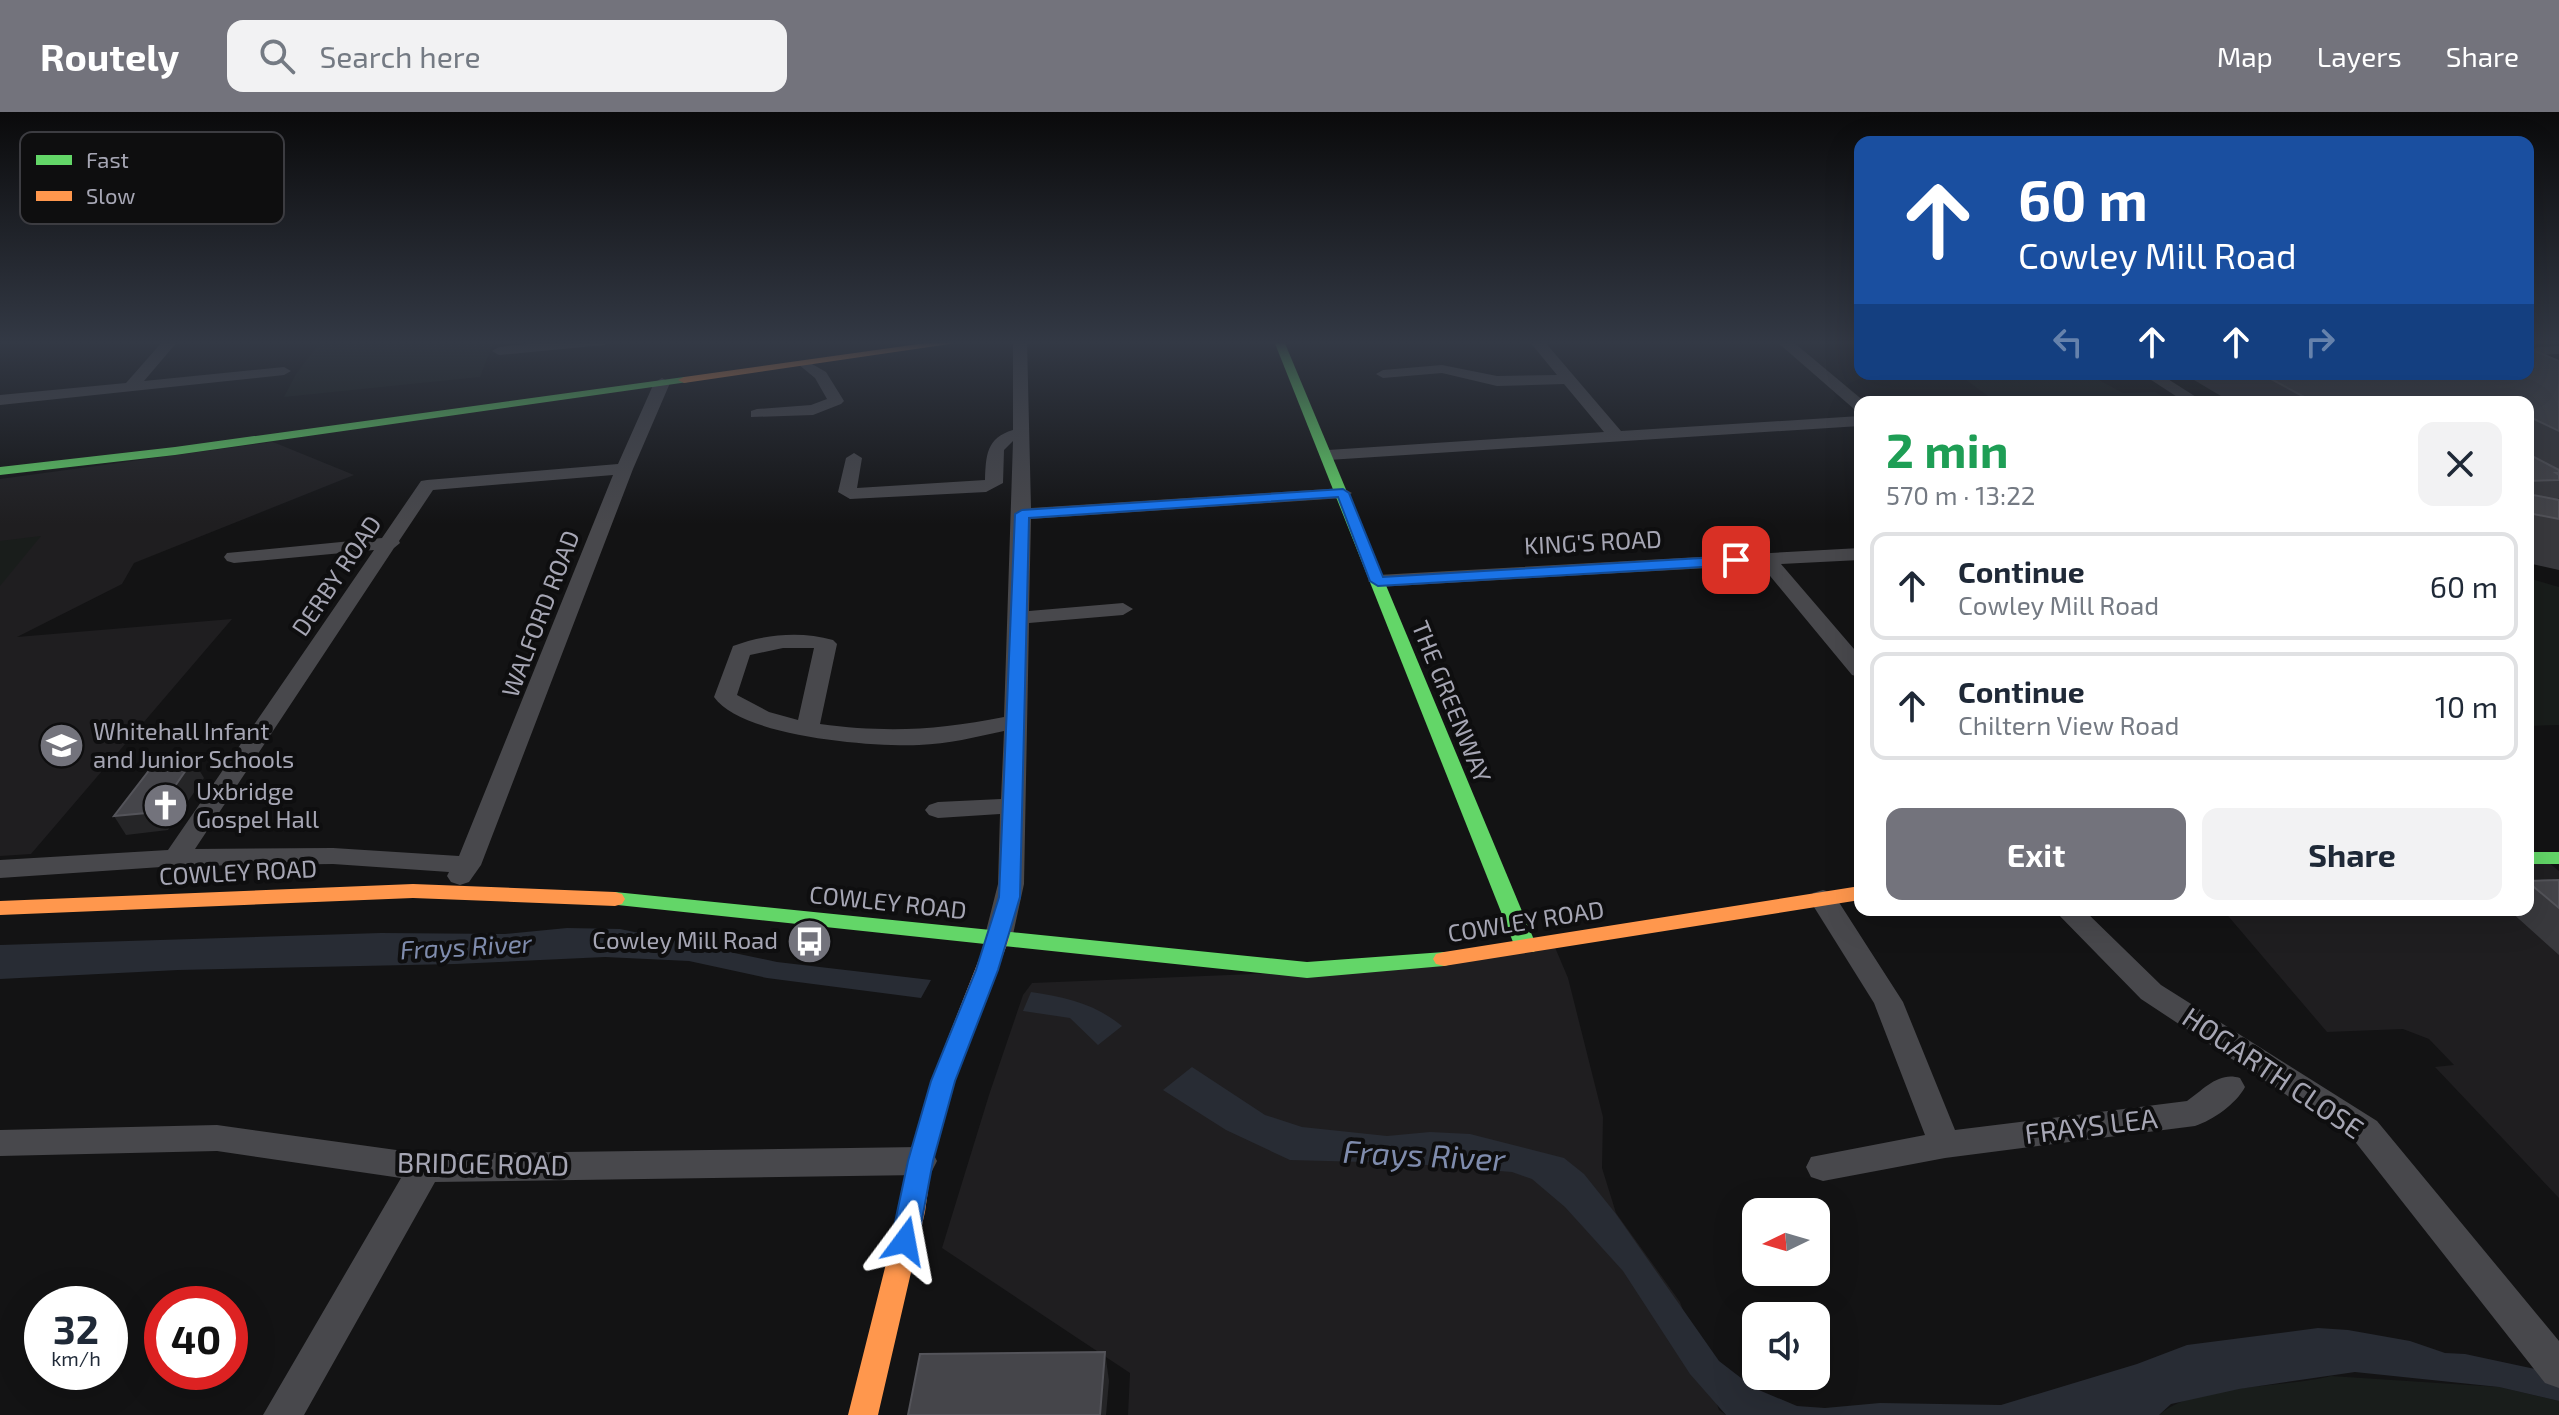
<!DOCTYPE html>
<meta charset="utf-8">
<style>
body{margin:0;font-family:"Exo 2",sans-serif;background:#f2f2f3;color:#1f2937;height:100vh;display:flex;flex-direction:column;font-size:30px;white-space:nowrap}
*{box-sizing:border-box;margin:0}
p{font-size:26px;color:#747a83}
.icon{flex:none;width:44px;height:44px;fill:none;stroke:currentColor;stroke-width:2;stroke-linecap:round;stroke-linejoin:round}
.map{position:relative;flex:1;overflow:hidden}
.drawer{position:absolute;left:1854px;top:284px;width:680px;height:520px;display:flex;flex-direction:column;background:#fff;border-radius:16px;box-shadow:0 8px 32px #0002}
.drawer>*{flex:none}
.hud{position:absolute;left:1854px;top:24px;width:680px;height:244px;border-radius:16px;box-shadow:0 8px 32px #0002;background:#1a4fa0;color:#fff;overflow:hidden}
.needle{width:52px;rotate:265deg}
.fabs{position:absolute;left:1742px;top:1086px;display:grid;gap:16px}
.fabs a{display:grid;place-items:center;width:88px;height:88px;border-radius:16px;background:#fff;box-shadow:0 8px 32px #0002;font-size:40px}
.speed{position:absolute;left:24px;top:1174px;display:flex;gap:16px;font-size:40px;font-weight:700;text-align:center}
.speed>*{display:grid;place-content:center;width:104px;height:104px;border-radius:50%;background:#fff;box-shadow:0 8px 32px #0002;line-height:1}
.speed small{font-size:20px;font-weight:400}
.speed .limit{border:12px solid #d22;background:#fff;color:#111}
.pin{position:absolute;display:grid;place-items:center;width:68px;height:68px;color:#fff;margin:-34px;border-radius:16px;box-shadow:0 4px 12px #0006}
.me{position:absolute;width:88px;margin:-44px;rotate:13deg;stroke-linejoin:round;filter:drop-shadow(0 0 6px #0008)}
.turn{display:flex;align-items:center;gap:28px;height:168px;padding:0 32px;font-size:36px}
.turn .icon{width:104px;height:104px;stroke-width:2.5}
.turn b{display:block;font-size:56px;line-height:68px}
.lanes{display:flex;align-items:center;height:76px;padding:0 32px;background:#0003;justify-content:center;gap:40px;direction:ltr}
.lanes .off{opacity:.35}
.round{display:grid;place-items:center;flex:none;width:84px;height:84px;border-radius:16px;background:#f2f2f3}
.summary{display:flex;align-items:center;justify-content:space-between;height:136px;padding:0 32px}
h1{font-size:48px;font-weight:700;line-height:60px;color:#1e9e55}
.action{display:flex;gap:16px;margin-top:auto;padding:16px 32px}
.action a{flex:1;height:92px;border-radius:16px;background:#73737c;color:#fff;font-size:32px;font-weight:700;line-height:92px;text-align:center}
.action a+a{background:#f2f2f3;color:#1f2937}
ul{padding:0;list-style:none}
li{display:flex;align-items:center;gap:24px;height:108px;margin:0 16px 12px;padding:0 16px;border:4px solid #e0e1e3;border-radius:16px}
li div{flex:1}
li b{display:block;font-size:30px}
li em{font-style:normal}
header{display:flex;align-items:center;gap:48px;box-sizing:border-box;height:112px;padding:0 40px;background:#73737c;color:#fff}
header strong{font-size:38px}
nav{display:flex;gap:44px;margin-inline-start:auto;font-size:28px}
.search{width:560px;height:72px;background:#f2f2f3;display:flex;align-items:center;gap:20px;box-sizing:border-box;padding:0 28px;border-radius:16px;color:#747a83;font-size:30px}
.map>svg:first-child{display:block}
.built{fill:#1f1e20}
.green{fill:#191d1b}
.water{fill:#282c34}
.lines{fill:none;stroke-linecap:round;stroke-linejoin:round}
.street{fill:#48484c;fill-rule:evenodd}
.fast{fill:#63d668;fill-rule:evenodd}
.slow{fill:#ff974d;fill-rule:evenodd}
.wall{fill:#39393d}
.shaded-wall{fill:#252527}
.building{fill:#45454a;stroke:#54545a;stroke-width:2}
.route{fill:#1a73e8;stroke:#114b97;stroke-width:2}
.labels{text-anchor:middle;stroke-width:8;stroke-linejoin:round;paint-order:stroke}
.street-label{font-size:24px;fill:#a6a6b4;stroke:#0e0e0f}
.poi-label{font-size:24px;fill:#a6a6b4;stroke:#0e0e0f;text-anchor:start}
.water-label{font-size:26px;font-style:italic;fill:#7f8cad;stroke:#0e0e0f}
.near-street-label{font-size:28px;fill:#a6a6b4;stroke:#0e0e0f}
.near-water-label{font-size:32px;font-style:italic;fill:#7f8cad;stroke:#0e0e0f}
.key{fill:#0e0e0f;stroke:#3c3c41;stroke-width:2}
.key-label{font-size:22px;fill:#a6a6b4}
</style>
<header>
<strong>Routely</strong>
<div class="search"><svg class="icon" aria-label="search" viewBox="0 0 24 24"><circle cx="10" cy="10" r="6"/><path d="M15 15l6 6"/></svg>Search here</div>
<nav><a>Map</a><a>Layers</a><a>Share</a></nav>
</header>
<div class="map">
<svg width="2559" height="1303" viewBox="0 0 2559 1303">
<rect width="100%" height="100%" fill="#131314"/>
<g class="built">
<path d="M 273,330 L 354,363 L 134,451 L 122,472 L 17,525 L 232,507 L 31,742 L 0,744 L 0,367 Z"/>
<path d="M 2528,750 L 2548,750 L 2559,759 L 2559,1086 L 2435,955 L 2454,953 L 2429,927 L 2403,917 L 2327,920 L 2223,798 L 2528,798 Z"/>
<path d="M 1554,833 L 1568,866 L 1603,1005 L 1602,1056 L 1616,1101 L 1680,1190 L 1719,1298 L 1726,1303 L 1128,1303 L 1130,1261 L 942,1136 L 989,983 L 1023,883 L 1032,871 L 1305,860 Z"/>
</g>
<g class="green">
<path d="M 321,229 L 494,229 L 480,265 L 284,285 L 296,262 Z"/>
<path d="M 1958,262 L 2088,262 L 2123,281 L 2155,280 L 2174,290 L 1996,290 Z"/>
<path d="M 41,424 L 0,474 L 0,429 Z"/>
<path d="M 2528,466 L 2559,475 L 2559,613 L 2528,614 Z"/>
<path d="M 2331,1264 L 2499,1275 L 2559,1289 L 2559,1303 L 2159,1303 C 2193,1272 2285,1276 2331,1264 Z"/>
</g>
<g class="water">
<path d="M 567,816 L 620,817 L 777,850 L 931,868 L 921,886 L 767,866 L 689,849 L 605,845 L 455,852 L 178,858 L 0,867 L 0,833 L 381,821 L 505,822 Z"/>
<path d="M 1031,880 C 1066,885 1095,892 1122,914 L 1098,933 L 1070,906 L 1023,899 Z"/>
<path d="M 1192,955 L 1265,1003 L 1302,1015 L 1387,1024 L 1430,1020 L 1470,1022 L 1564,1046 L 1584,1062 L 1616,1102 L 1719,1249 L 1754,1276 L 1797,1294 L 1825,1296 L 1880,1291 L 2001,1293 L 2137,1252 L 2187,1233 L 2318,1216 L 2348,1218 L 2410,1229 L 2445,1241 L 2465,1242 L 2559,1262 L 2559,1289 L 2499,1275 L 2355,1260 L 2239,1277 L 2171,1292 L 2159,1303 L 1726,1303 L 1690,1262 L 1623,1159 L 1565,1095 L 1532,1067 L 1512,1060 L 1402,1051 L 1290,1048 L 1226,1018 L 1163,978 Z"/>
</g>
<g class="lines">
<g class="street">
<path d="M 163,229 L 178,229 L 144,269 L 284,255 L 291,259 L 284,263 L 0,293 L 0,283 L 126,271 Z"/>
<path d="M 556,229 L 611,229 L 604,233 L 499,243 L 492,239 L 499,235 Z"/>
<path d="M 1013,229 L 1027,229 L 1031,396 L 1343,376 L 1352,381 L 1343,386 L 1031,407 L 1029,499 L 1123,491 L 1133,497 L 1123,503 L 1029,511 L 1024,772 L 1012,827 L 1008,834 L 998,837 L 988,834 L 984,827 L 998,772 L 1000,702 L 938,706 L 929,703 L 925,698 L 929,693 L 938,690 L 1001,687 L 1004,619 C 976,625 948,632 919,633 C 872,635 742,625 714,585 L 733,534 C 765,522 801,519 833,528 L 837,532 L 820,612 C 887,621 939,618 1004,605 L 1013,329 L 1004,338 L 1003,371 L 986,380 L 850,387 L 838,380 L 846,346 L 854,341 L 862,346 L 857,376 L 985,368 C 986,344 986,326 1013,318 ZM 783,536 L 814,536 L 798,608 L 769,600 L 737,583 L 750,543 Z"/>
<path d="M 1529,229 L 1544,229 L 1621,319 L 1860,304 L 1860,314 L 1328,348 L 1320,343 L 1328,338 L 1604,320 L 1564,272 L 1497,274 L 1442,261 L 1383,266 L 1376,262 L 1383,258 L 1442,253 L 1497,264 L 1557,263 Z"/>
<path d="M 1776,229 L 1792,229 L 1865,290 L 1860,290 L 1860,299 L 1854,297 Z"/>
<path d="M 2559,234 L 2559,242 L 2537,243 L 2530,239 L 2537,235 Z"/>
<path d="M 805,248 L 826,260 L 844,289 L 841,292 L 813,303 L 751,305 L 751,299 L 757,297 L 811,293 L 827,287 L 815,266 L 798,252 Z"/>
<path d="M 2142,262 L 2160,262 L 2204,290 L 2185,290 Z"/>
<path d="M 662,266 L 670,271 L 633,357 L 481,753 L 469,770 L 460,773 L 451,770 L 447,764 L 449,760 L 333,752 L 176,754 L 0,766 L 0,748 L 168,738 L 374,438 L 234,451 L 227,449 L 224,445 L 227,441 L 382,426 L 421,369 L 427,368 L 618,352 L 654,271 ZM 613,363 L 459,744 L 333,736 L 195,737 L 394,436 L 400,431 L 399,429 L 433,378 Z"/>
<path d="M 1860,436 L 1860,448 L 1781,452 L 1860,544 L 1860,565 L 1852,563 L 1761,453 L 1378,475 L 1368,469 L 1378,463 Z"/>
<path d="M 1823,778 L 1833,781 L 1903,890 L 1955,1018 L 2187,989 C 2204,977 2219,959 2240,966 L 2245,975 C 2236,992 2213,1008 2195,1014 L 1945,1046 L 1823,1069 L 1811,1065 L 1806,1055 L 1811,1045 L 1925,1023 L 1874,891 L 1809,787 L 1813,781 Z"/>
<path d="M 2054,798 L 2084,798 L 2161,873 L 2377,1009 L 2559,1229 L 2559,1276 L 2545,1271 L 2353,1027 L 2141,887 Z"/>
<path d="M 217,1013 L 425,1042 L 920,1035 L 932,1039 L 937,1049 L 932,1059 L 920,1063 L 435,1070 L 304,1303 L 263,1303 L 401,1066 L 217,1039 L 0,1044 L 0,1018 Z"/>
</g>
<g class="fast">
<path d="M 1274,229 L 1284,229 L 1537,835 L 1534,840 L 1518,840 L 1515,835 Z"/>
<path d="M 684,265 L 688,266 L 688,270 L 175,343 L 0,363 L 0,355 L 175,335 Z"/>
<rect x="2528" y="740" width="31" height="12"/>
<path d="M 615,780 L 1307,850 L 1444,840 L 1452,842 L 1455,847 L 1452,852 L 1444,854 L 1307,866 L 608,792 L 605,787 L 608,782 Z"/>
</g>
<g class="slow">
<path d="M 940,229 L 970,229 L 684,271 L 678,268 L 684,265 Z"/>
<path d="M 413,772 L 615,780 L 622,782 L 625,787 L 622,792 L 615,794 L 413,786 L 0,803 L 0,789 Z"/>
<path d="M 1860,774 L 1860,788 L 1444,854 L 1436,852 L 1433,847 L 1436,842 L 1444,840 Z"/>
<path d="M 998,820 L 1005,822 L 1009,827 L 955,969 L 932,1049 L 925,1100 L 878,1303 L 848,1303 L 899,1100 L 908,1049 L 931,969 L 987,827 L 991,822 Z"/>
</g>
</g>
<g class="wall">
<path d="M 2559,249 L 2559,386 L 2558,388 L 2559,388 L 2559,458 L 2528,451 L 2528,290 L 2231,290 L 2184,262 L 2528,262 Z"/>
<path d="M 1860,598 L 1860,619 L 1856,613 Z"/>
<path d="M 2559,768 L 2559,843 L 2509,798 L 2528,798 L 2528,769 Z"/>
</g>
<g class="shaded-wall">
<path d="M 193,648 L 204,666 L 168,718 L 126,723 L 114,704 Z"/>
<path d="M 1105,1240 L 1109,1269 L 1106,1303 L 1100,1303 Z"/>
</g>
<g class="building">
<path d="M 2528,236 L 2559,249 L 2559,319 L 2528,304 L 2528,290 L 2355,290 L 2346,285 L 2306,286 L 2262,262 L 2528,262 Z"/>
<path d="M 2528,342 L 2559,358 L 2559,361 L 2556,361 L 2559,363 L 2559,368 L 2528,369 Z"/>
<path d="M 2528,382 L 2559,388 L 2559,407 L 2528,401 Z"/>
<path d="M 193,648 L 157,700 L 114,704 L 154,652 Z"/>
<path d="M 2559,768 L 2559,796 L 2528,770 L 2528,769 Z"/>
<path d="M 1105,1240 L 1100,1303 L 908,1303 L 920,1242 Z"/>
</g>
<linearGradient id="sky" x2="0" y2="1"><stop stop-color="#0a0a0b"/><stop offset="0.56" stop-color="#333945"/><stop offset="1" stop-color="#333945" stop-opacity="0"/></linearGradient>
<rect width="2559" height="412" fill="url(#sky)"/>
<path class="route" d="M 1343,377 L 1349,381 L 1383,465 L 1736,444 L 1744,448 L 1736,453 L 1378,474 L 1370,469 L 1338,385 L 1029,406 L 1020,785 L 998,858 L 955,969 L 933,1049 L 918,1129 L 914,1137 L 905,1140 L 895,1137 L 891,1129 L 908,1049 L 931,969 L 976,858 L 999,785 L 1015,402 L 1022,398 Z"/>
<defs>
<symbol id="school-disc" viewBox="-11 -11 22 22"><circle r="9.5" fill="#73737c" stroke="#0e0e0f"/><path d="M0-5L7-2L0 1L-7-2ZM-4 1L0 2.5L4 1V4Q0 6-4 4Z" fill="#fff"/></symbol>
<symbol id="church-disc" viewBox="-11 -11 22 22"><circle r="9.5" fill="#73737c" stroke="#0e0e0f"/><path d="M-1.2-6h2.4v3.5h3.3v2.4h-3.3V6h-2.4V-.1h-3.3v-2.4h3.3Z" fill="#fff"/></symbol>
<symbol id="bus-disc" viewBox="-11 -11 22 22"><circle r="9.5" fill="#73737c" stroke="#0e0e0f"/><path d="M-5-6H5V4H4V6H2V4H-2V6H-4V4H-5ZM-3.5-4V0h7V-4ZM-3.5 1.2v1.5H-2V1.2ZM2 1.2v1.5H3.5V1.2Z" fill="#fff"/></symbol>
</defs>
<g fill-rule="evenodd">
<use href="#school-disc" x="36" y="608" width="51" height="51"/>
<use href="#church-disc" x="140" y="668" width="51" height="51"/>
<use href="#bus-disc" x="784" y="804" width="51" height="51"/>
</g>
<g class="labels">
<g class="street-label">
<text transform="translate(1593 431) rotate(-3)" y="8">KING'S ROAD</text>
<text transform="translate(337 464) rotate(-56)" y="8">DERBY ROAD</text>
<text transform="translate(541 502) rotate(-69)" y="8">WALFORD ROAD</text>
<text transform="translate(1451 590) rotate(68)" y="8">THE GREENWAY</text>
<text transform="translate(238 761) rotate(-3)" y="8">COWLEY ROAD</text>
<text transform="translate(888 791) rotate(6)" y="8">COWLEY ROAD</text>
<text transform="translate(1526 810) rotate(-9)" y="8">COWLEY ROAD</text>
</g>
<g class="poi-label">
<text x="93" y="628">Whitehall Infant<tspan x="93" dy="28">and Junior Schools</tspan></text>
<text x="196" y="688">Uxbridge<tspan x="196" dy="28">Gospel Hall</tspan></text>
<text x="778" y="837" text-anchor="end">Cowley Mill Road</text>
</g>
<g class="water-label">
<text transform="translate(466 835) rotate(-3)" y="9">Frays River</text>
</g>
<g class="near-street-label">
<text transform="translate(2273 961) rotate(34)" y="10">HOGARTH CLOSE</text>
<text transform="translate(2091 1014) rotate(-7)" y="10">FRAYS LEA</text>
<text transform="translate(483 1052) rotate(1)" y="10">BRIDGE ROAD</text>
</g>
<g class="near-water-label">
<text transform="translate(1424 1044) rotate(3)" y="11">Frays River</text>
</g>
</g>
<rect x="20" y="20" width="264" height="92" rx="12" class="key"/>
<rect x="36" y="43" width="36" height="10" fill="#63d668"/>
<rect x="36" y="79" width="36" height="10" fill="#ff974d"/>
<g class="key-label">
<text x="86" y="56">Fast</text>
<text x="86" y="92">Slow</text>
</g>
</svg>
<div class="fabs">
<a><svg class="needle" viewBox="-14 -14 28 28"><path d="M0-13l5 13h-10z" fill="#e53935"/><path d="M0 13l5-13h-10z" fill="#747a83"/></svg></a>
<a><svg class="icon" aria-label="sound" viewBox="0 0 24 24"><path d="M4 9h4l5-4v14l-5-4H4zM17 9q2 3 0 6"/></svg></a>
</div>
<div class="speed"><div>32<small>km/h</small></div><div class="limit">40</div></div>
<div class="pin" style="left:1736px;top:448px;background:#d93025"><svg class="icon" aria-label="arrive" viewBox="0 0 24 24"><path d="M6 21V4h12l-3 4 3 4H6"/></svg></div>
<svg class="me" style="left:905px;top:1129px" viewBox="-20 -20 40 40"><path d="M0-17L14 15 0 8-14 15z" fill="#1a73e8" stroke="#fff" stroke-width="4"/></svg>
<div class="hud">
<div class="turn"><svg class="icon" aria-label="ahead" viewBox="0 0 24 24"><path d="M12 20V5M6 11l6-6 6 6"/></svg><div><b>60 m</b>Cowley Mill Road</div></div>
<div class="lanes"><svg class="icon off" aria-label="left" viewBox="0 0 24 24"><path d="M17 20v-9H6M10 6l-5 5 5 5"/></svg><svg class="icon" aria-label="ahead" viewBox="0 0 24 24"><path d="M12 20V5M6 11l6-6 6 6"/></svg><svg class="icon" aria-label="ahead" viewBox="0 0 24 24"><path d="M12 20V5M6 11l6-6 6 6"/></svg><svg class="icon off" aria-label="right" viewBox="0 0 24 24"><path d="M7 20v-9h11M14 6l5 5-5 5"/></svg></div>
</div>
<section class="drawer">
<div class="summary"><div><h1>2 min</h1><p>570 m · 13:22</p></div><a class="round"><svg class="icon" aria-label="close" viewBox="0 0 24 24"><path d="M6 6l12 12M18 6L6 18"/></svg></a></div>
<ul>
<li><svg class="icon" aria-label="ahead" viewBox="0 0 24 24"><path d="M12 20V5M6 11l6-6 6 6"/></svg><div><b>Continue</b><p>Cowley Mill Road</p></div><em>60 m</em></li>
<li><svg class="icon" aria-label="ahead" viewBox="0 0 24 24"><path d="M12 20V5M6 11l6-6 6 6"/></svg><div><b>Continue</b><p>Chiltern View Road</p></div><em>10 m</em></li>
</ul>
<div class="action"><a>Exit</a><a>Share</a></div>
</section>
</div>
